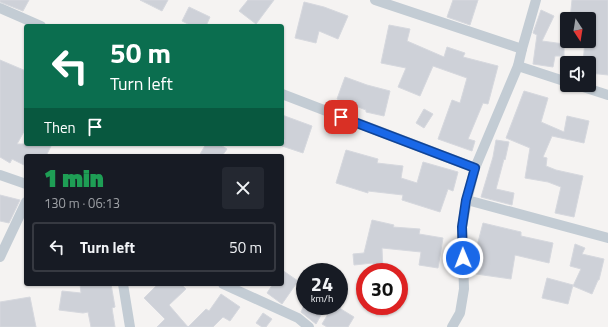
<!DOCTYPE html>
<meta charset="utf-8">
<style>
body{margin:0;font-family:"Titillium Web",sans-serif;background:#242831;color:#f1f3f6;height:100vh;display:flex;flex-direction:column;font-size:15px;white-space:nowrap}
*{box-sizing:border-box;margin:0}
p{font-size:13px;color:#9ea1a6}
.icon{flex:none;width:22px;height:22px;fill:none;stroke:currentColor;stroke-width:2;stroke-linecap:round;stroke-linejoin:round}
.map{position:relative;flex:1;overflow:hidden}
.side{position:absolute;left:24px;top:154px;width:260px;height:132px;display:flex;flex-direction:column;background:#171b24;border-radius:4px;box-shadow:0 1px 3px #0004}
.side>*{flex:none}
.banner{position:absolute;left:24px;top:24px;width:260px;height:122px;border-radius:4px;box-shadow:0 1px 3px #0004;background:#0b6e4f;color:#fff;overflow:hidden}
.needle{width:26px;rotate:168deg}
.buttons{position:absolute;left:560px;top:12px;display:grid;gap:8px}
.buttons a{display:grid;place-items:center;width:36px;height:36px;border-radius:4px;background:#171b24;box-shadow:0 1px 3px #0004;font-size:20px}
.speed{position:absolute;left:296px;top:263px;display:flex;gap:8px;font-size:20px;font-weight:700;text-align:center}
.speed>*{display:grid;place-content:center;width:52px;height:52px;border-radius:50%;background:#171b24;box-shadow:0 1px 3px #0004;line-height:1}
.speed small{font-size:10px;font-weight:400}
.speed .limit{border:6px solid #d22;background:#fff;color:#111}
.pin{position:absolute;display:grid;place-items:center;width:34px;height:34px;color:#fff;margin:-17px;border-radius:8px;box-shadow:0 2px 6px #0006}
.me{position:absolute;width:44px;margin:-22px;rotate:359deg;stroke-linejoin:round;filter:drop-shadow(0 0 3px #0008)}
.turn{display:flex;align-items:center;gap:14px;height:84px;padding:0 20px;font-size:18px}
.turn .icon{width:52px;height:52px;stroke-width:2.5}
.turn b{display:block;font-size:28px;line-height:34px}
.then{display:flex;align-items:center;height:38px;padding:0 20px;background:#0003;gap:8px;font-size:15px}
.round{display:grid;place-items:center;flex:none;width:42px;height:42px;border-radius:4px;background:#242831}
.headline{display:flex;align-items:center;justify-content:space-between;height:68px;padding:0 20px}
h1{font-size:24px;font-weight:800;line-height:30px;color:#1e9e55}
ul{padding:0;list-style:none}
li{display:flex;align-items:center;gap:12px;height:50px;margin:0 8px 6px;padding:0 12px;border:2px solid #363941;border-radius:4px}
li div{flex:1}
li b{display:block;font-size:15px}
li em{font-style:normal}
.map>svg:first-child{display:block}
.building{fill:#ced1d8;stroke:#d6d8de}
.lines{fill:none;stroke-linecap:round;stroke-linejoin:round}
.minor{stroke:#c3ccd4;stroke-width:10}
.route-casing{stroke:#104497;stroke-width:10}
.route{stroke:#1968e8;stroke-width:7}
</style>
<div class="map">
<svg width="608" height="327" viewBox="0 0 608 327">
<rect width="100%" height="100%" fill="#f5f3f2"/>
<g class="building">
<path d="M 0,0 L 29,0 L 23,11 L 0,2 Z"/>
<path d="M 140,0 L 168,0 L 162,11 Z"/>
<path d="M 248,0 L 274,0 L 256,24 L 239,11 Z"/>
<path d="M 453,0 L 478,0 L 470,25 L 447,17 Z"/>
<path d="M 572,0 L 608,0 L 608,75 L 589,73 L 589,63 L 583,63 L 585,41 L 589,41 L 589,19 L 570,19 Z"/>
<path d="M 304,2 L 324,7 L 348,16 L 338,39 L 319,31 L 316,43 L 295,38 Z"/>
<path d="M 189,7 L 210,17 L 206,26 L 192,26 L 182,21 Z"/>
<path d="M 541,10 L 554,16 L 542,41 L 564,44 L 564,56 L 555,56 L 553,67 L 533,64 L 537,35 L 533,33 Z"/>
<path d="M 389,25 L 410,29 L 407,41 L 444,57 L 447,47 L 465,53 L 463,57 L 498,66 L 488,104 L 483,103 L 468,139 L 475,141 L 472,151 L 438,139 L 452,100 L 460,103 L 467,78 L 433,66 L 420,96 L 398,87 L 406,68 L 381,63 Z"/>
<path d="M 0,60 L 26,71 L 26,128 L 17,144 L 52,144 L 46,156 L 26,156 L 26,166 L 12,159 L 10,163 L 0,157 Z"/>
<path d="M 345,77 L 367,85 L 390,91 L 384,116 L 366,112 L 366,110 L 337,99 Z"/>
<path d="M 524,91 L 548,98 L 541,122 L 564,132 L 567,116 L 589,121 L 584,143 L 552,136 L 543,157 L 547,158 L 546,166 L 556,170 L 583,176 L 574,217 L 555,213 L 561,187 L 548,182 L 525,178 L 530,148 L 506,138 Z"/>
<path d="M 424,109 L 433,114 L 424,128 L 416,123 Z"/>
<path d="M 282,115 L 312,126 L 303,153 L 282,146 L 285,140 L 282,139 Z"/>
<path d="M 496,140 L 509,142 L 505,160 L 504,159 L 496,189 L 514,193 L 512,205 L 481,197 L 493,157 Z"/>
<path d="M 206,144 L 219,144 L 227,149 L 222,156 L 199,156 Z"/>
<path d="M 346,150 L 378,159 L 377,163 L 403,166 L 401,178 L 417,183 L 423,162 L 458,172 L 453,191 L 448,189 L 440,212 L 402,200 L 403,195 L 368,191 L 368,193 L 336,183 Z"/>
<path d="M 0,195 L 20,200 L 9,223 L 0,221 Z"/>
<path d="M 372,220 L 394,225 L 393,227 L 420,229 L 419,234 L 443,238 L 438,268 L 419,265 L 421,252 L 382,248 L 383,271 L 374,272 L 373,263 L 354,265 L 353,254 L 364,253 Z"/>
<path d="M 483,223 L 521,232 L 521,236 L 553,243 L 549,263 L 515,255 L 511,279 L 476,274 L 480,247 L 477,246 Z"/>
<path d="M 575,244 L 585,248 L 582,254 L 604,259 L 599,280 L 598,280 L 592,294 L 573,286 L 581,269 L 570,266 Z"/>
<path d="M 282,270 L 298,281 L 282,304 L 267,293 L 273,284 L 282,284 Z"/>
<path d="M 547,278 L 573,285 L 568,304 L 542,298 Z"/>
<path d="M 80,284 L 111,284 L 115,307 L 112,308 L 115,327 L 91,327 L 88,312 L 83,313 L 59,310 L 62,291 L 81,293 Z"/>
<path d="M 158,284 L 181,284 L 186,289 L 169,305 L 188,327 L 206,309 L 209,311 L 221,294 L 240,307 L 230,321 L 223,317 L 213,327 L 157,327 L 165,319 L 144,298 Z"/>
<path d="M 30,297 L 36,327 L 0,327 L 0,302 Z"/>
<path d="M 304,305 L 321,315 L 316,324 L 301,312 Z"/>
<path d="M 333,306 L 336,306 L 354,317 L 348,327 L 327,327 L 322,324 Z"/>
<path d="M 263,313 L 272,319 L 266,327 L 262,327 L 256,323 Z"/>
</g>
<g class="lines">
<g class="minor">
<path d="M 375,0 L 522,49"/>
<path d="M 0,8 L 41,26"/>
<path d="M 518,66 L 567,82"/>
<path d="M 577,85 L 608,95"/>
<path d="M 282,94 L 475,168"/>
<path d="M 0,175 L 26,184"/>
<path d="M 467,200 L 608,238"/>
<path d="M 0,257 L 26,202"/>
<path d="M 123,284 L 130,327"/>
<path d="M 223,284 L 298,318 L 309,327"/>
<path d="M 452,327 L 460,313 L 464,289 L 462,227 L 467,200 L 475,168 L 518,66 L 522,49 L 536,0"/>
</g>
</g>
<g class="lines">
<defs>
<path id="route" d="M 341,117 L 475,168 L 466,200 L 462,227 L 463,258"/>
</defs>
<use href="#route" class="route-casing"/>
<use href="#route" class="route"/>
</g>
</svg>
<div class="buttons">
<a><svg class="needle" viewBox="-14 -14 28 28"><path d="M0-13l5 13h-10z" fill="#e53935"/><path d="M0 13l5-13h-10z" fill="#9ea1a6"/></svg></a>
<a><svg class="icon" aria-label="sound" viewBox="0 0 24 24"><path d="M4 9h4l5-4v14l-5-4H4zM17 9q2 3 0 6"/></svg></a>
</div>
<div class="speed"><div>24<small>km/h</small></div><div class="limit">30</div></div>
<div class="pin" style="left:341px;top:117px;background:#d93025"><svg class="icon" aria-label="arrive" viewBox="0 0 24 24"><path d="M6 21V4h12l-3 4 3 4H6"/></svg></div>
<svg class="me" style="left:463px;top:258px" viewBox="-20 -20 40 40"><circle r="17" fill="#1968e8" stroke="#fff" stroke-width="3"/><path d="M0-11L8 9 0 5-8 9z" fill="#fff"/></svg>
<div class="banner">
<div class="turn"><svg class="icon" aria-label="left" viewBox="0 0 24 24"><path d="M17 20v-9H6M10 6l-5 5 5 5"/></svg><div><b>50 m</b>Turn left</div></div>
<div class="then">Then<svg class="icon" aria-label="arrive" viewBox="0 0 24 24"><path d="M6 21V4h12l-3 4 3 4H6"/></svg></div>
</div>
<section class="side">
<div class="headline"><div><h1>1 min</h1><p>130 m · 06:13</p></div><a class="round"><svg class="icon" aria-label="close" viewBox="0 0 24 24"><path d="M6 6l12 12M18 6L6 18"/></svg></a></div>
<ul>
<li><svg class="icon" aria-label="left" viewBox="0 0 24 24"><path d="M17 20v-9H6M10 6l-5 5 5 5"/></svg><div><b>Turn left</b></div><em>50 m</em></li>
</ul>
</section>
</div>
